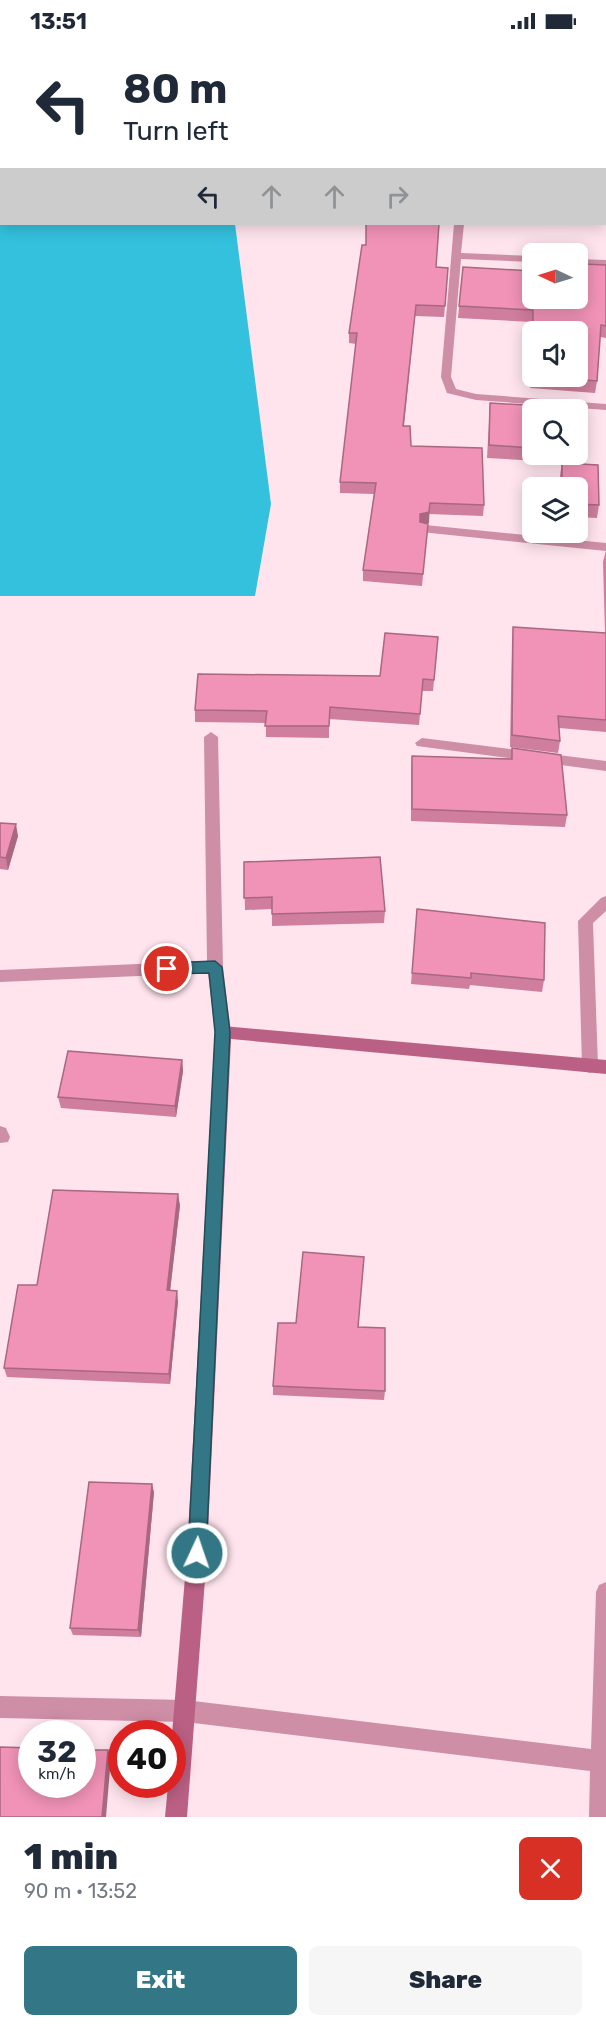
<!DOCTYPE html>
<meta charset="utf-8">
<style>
body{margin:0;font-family:Rubik,sans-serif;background:#f6f6f7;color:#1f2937;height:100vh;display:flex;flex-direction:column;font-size:22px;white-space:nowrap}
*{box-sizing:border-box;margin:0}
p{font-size:20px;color:#747a83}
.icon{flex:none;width:33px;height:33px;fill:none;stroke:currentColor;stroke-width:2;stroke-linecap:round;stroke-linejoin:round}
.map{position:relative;height:1775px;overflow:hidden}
.sheet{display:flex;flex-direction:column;background:#fff;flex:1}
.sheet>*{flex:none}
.hud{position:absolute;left:0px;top:0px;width:606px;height:183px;box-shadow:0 3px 15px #0003;background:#fff;color:#1f2937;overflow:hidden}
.needle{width:39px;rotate:274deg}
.controls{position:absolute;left:522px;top:201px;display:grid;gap:12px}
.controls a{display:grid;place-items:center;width:66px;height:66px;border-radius:9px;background:#fff;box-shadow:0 3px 15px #0003;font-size:30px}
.speed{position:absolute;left:18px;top:1678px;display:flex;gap:12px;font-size:30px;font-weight:700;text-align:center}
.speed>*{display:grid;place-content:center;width:78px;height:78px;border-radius:50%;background:#fff;box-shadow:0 3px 15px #0003;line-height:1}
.speed small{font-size:15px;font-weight:400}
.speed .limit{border:9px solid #d22;background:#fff;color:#111}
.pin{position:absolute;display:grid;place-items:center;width:51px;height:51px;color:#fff;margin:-26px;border:3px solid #fff;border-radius:50%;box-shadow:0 2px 6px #0007}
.me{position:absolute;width:66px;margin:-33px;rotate:3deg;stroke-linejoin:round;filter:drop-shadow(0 0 4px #0008)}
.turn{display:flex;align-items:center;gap:21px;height:126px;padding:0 24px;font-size:27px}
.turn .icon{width:78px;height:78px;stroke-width:2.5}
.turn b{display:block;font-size:42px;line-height:51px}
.lanes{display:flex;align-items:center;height:57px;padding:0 24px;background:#0003;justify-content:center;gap:30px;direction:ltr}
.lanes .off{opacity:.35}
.round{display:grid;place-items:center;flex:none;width:63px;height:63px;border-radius:9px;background:#f6f6f7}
.summary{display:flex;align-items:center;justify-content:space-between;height:102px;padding:0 24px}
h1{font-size:36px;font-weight:800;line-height:45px}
.button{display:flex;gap:12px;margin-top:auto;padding:12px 24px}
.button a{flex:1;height:69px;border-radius:9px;background:#337786;color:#fff;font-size:24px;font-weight:800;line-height:69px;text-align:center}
.button a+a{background:#f6f6f7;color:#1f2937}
.status{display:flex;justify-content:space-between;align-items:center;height:42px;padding:0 30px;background:#fff;direction:ltr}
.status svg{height:16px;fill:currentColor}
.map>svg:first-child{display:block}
.water{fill:#33c1dd}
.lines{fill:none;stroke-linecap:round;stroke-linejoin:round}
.street{fill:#ce8fa6;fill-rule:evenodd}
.secondary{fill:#ba6084;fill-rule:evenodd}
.wall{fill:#cf7e9d;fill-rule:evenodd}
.shaded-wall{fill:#a96780}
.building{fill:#f193b7;stroke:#a96780;stroke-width:1.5}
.route{fill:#337786;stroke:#214d57;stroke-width:1.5}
</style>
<div class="status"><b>13:51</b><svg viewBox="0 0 49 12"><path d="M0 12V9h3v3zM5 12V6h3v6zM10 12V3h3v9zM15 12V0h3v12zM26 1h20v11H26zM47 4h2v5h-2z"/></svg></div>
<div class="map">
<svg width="606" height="1775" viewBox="0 0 606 1775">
<rect width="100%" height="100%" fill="#ffe4ed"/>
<path class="water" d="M 0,0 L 257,0 L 2,2 L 2,182 L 235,182 L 271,462 L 255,554 L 0,554 Z"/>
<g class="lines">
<g class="street">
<path d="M 418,0 L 426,0 L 417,2 Z"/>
<rect x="604" y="117" width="2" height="6"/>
<path d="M 454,182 L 464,182 L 461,211 L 532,214 L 532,220 L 461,217 L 451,335 L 456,347 L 476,352 L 606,362 L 606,368 L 476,358 L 447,351 L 441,335 Z"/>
<path d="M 578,217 L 606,218 L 606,224 L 578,223 Z"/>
<path d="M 425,483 L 606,501 L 606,509 L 421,490 L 421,484 Z"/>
<path d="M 211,690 L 218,695 L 223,925 L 231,990 L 229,995 L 223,996 L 217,995 L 215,990 L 208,931 L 0,940 L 0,928 L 207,919 L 204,695 Z"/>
<path d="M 422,696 L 606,719 L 606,729 L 417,704 L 415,701 Z"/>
<path d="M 606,854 L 606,869 L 593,881 L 598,1024 L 596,1029 L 590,1031 L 584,1029 L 582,1024 L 578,879 L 601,856 Z"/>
<path d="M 0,1084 L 6,1086 L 10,1095 L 8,1100 L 0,1101 Z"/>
<path d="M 606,1540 L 606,1775 L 589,1775 L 590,1729 L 185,1680 L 0,1676 L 0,1654 L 185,1658 L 591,1707 L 596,1550 L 599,1543 Z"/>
</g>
<path class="secondary" d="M 223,984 L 606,1018 L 606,1032 L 231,997 L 207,1511 L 187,1775 L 165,1775 L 168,1743 L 172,1743 L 172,1692 L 187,1511 L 215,990 L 217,985 Z"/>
</g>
<g class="wall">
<path d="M 498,0 L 606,0 L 606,44 L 604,44 L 604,2 L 498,2 Z"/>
<path d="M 366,203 L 436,225 L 448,226 L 444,275 L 415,274 L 404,384 L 411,404 L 484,463 L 483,474 L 429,472 L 429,481 L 426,481 L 428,482 L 422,544 L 363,539 L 363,528 L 374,452 L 340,451 L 340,440 L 356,302 L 349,301 L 349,291 Z"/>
<path d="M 582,222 L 606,223 L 606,296 L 600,295 L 597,339 L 595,351 L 530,346 L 532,280 L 458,276 L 463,225 L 532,229 L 581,228 ZM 532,290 L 578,334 L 532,334 Z"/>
<path d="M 490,361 L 532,368 L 532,412 L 541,412 L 540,419 L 487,416 Z"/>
<path d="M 562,421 L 599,463 L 597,476 L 578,475 L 578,446 L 560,446 L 560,433 Z"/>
<path d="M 606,508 L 606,690 L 559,686 L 560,699 L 558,711 L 510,705 L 512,597 L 513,585 L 605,591 L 603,520 Z"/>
<path d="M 438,595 L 433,649 L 422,649 L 419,683 L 329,677 L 329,696 L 266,695 L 266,681 L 195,680 L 195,668 L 380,634 Z"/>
<path d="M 512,706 L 567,773 L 565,785 L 411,779 L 411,726 L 412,714 L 510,717 Z"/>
<path d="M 0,781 L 18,794 L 8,828 L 0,827 Z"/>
<path d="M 244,820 L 385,869 L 384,881 L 272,884 L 272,867 L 245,868 Z"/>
<path d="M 417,867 L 544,938 L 542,950 L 470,943 L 469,947 L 411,942 Z"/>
<path d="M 182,1018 L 183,1029 L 176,1075 L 61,1066 L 58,1055 Z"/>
<path d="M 180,1163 L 170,1249 L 178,1259 L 170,1342 L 7,1335 L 4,1326 Z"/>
<path d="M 358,1285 L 385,1349 L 384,1358 L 273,1353 L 273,1344 Z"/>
<path d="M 154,1450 L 141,1595 L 73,1593 L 70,1586 Z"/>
</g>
<g class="shaded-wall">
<path d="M 430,461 L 429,481 L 419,483 L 420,472 Z"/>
<path d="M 16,782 L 18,794 L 8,828 L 6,816 Z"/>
<path d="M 182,1018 L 183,1029 L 176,1075 L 175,1064 Z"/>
<path d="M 178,1152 L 180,1163 L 169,1258 L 167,1248 Z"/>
<path d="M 177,1249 L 178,1259 L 170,1342 L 169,1332 Z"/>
<path d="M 152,1442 L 154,1450 L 141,1595 L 138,1588 Z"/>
<path d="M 108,1708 L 111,1715 L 106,1775 L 102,1775 Z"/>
</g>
<g class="building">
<path d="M 498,0 L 606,0 L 606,34 L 604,34 L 604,2 L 498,2 Z"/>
<path d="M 366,182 L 439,182 L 436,225 L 448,226 L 445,264 L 416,263 L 403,384 L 410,384 L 411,404 L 482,406 L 484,463 L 430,461 L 429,470 L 420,472 L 420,480 L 428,482 L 423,532 L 363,528 L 376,441 L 340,440 L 357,291 L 349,291 L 362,203 L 366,203 Z"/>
<path d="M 582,222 L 606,223 L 606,284 L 601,283 L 597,339 L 542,334 L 578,334 L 578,290 L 533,290 L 533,268 L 459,264 L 463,225 L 532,229 L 532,256 L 578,256 L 578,228 L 582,228 Z"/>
<path d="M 490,361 L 542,364 L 542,368 L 532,368 L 532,406 L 489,403 Z"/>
<path d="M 562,421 L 598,423 L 599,463 L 578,462 L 578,446 L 562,446 Z"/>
<path d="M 513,585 L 606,591 L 606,678 L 558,674 L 560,699 L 512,693 Z"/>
<path d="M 385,591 L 438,595 L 434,638 L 423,637 L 420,672 L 330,665 L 329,684 L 265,684 L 267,669 L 195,668 L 198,632 L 380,634 Z"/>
<path d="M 512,706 L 561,713 L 567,773 L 412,767 L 412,714 L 512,717 Z"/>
<path d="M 0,781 L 16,782 L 6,816 L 0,815 Z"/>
<path d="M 380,815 L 385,869 L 272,872 L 272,855 L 244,856 L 244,820 Z"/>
<path d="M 417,867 L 545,881 L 544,938 L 471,931 L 471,936 L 412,931 Z"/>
<path d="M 68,1009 L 182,1018 L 175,1064 L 58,1055 Z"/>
<path d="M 53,1148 L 178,1152 L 167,1248 L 177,1249 L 169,1332 L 4,1326 L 18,1243 L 37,1243 Z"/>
<path d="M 303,1210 L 364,1215 L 358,1285 L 385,1286 L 385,1349 L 273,1344 L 278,1281 L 296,1281 Z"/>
<path d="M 89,1440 L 152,1442 L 138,1588 L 70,1586 Z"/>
<path d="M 0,1705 L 32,1706 L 32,1743 L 82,1743 L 82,1708 L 108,1708 L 102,1775 L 0,1775 Z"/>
</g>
<path class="route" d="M 215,919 L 222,925 L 230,990 L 206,1511 L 203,1517 L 197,1520 L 190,1517 L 188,1511 L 215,990 L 209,931 L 167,932 L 160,927 L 167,921 Z"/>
</svg>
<div class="controls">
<a><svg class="needle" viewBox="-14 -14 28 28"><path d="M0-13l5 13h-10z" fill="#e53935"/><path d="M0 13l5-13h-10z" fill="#747a83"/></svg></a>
<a><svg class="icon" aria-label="sound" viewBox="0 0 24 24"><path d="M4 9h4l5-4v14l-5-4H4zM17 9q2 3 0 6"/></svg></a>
<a><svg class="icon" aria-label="search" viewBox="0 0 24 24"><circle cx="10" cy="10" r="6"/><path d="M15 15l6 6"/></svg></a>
<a><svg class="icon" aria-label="layers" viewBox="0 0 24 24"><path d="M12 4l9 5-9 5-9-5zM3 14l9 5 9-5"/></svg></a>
</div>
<div class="speed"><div>32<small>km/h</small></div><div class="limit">40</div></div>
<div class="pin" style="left:167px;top:927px;background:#d93025"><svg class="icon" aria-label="arrive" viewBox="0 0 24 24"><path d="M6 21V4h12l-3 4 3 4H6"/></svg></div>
<svg class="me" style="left:197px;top:1511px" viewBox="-20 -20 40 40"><circle r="17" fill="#337786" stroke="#fff" stroke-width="3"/><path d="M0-11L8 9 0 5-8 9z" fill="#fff"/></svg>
<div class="hud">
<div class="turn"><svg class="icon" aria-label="left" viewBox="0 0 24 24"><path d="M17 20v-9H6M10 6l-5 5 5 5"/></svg><div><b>80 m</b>Turn left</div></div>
<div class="lanes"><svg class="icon" aria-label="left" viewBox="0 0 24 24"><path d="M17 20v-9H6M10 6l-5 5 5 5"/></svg><svg class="icon off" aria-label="ahead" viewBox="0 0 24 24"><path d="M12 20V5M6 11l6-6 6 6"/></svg><svg class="icon off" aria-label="ahead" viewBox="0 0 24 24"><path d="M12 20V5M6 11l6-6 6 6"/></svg><svg class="icon off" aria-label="right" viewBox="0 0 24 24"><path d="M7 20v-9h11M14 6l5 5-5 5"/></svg></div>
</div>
</div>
<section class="sheet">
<div class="summary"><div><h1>1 min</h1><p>90 m · 13:52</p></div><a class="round" style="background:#d93025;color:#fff"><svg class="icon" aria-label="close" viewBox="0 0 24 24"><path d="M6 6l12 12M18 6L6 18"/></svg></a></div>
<div class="button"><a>Exit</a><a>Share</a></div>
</section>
